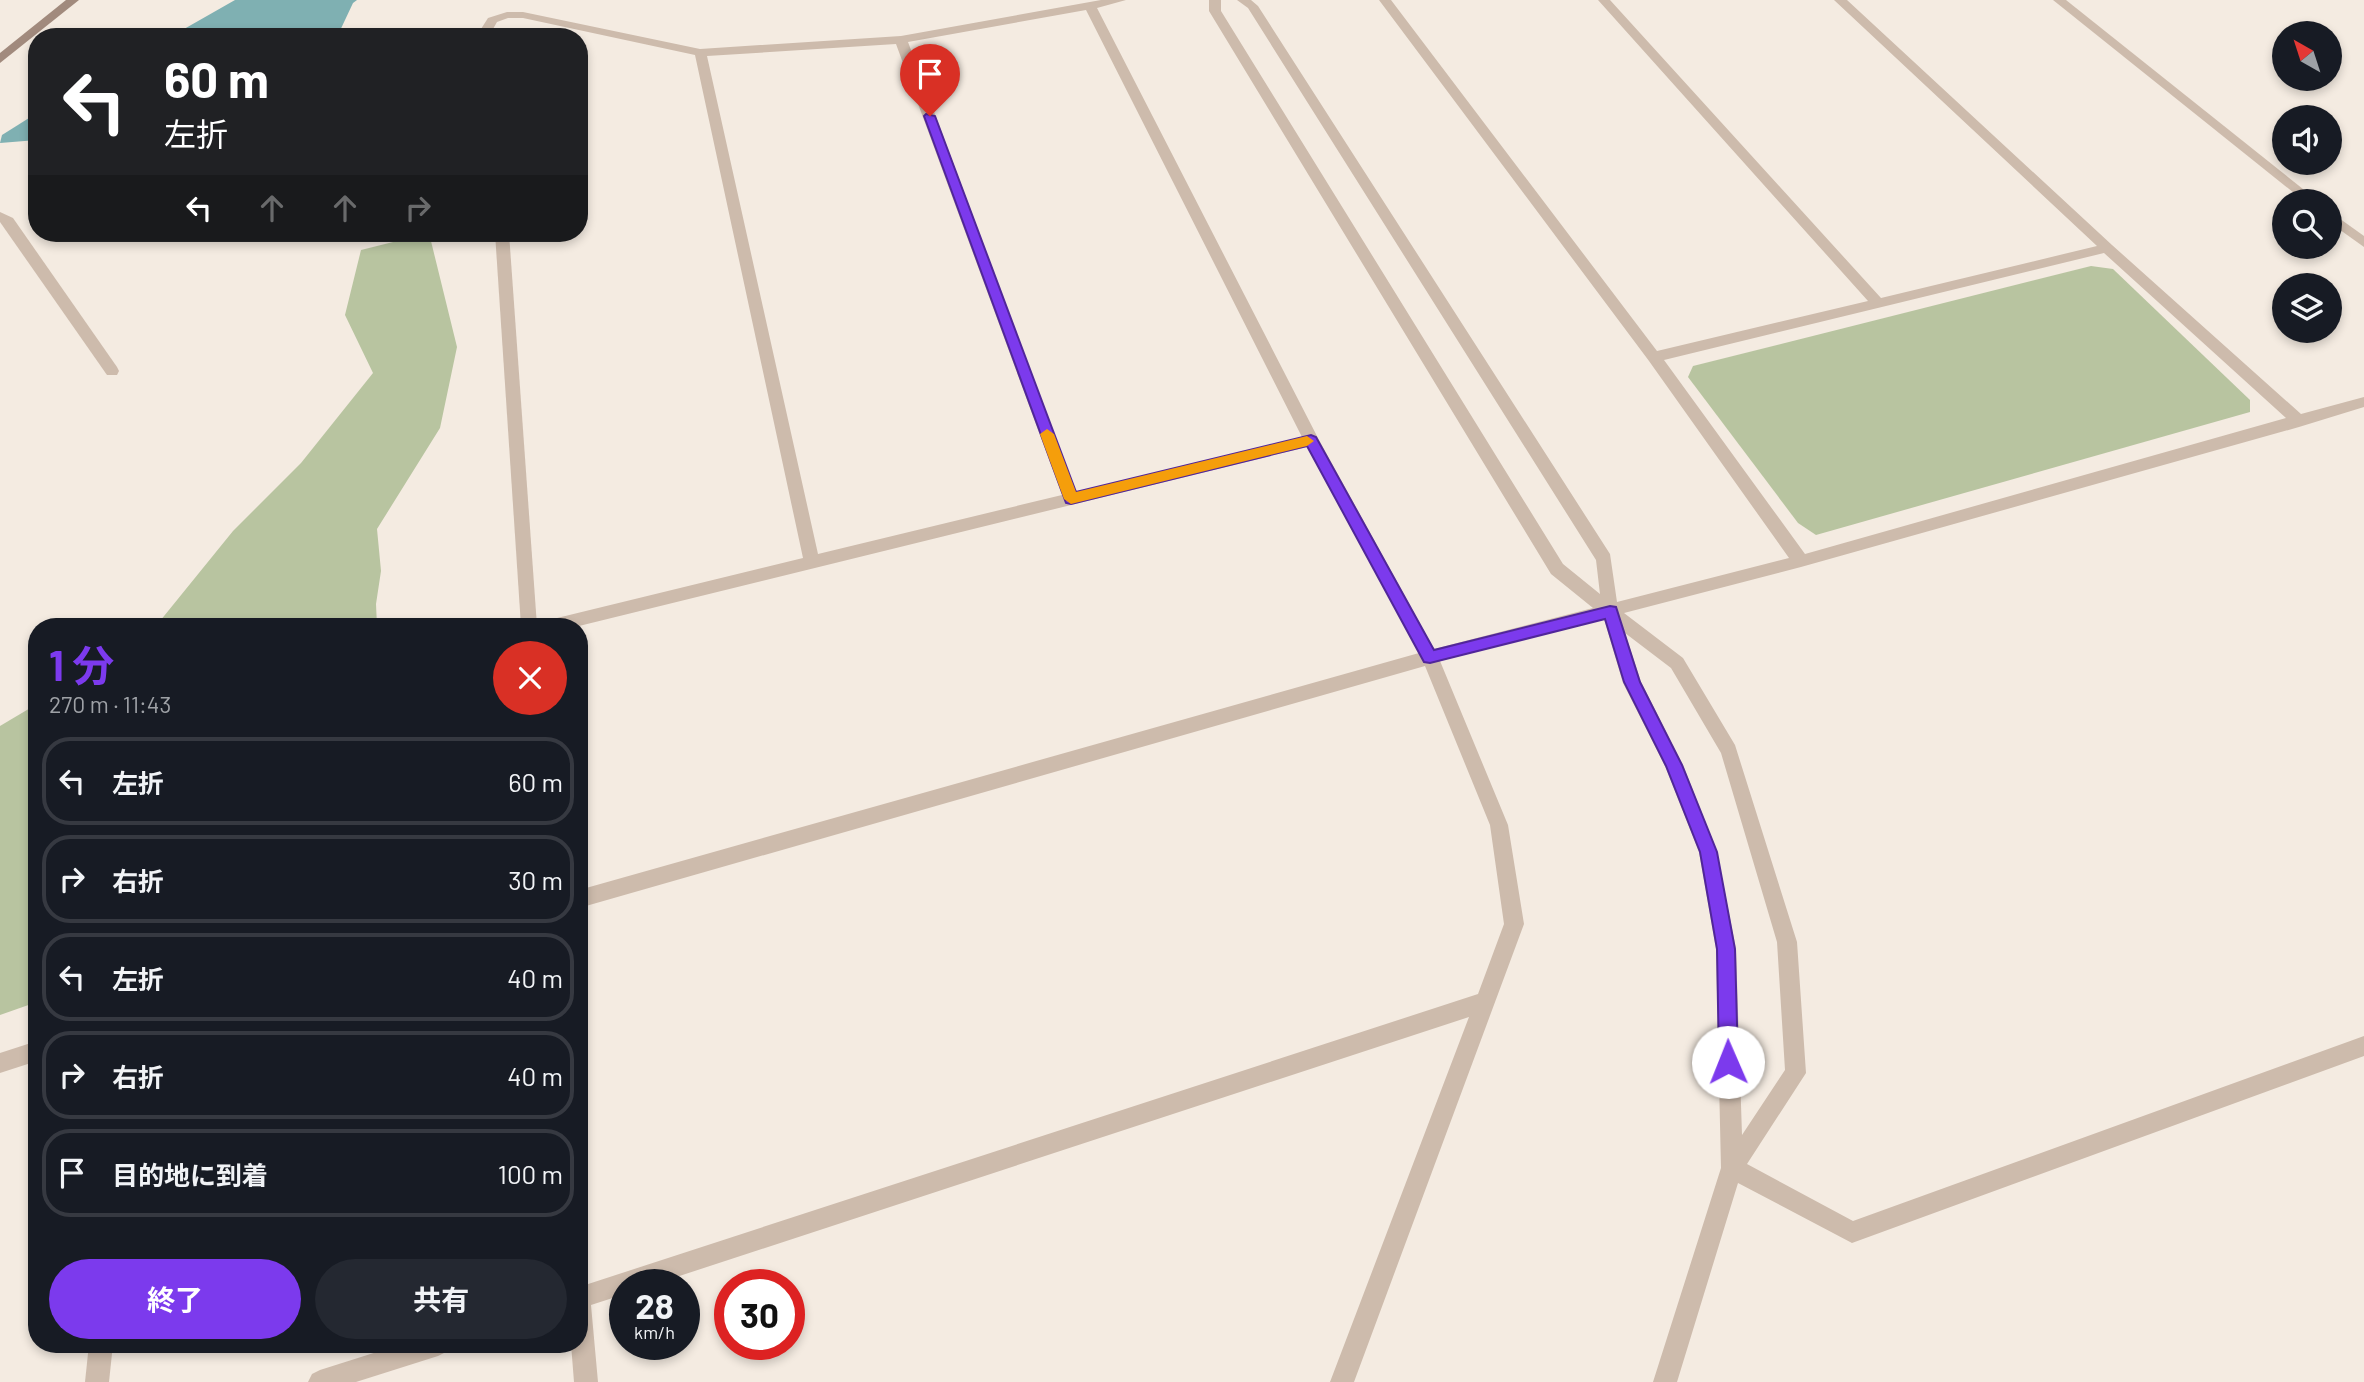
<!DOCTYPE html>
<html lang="ja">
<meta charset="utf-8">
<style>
body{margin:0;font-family:Barlow,"Noto Sans JP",sans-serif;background:#242831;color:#f1f3f6;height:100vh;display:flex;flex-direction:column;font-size:26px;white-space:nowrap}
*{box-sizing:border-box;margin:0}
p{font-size:23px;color:#9ea1a6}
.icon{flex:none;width:38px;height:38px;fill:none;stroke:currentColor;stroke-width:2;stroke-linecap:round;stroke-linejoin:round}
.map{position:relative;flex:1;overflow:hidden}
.side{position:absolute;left:28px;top:618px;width:560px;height:735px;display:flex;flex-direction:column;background:#171b24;border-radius:28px;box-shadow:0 4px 10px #0003}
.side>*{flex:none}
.top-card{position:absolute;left:28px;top:28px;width:560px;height:214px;border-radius:28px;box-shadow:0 4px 10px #0003;background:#202124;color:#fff;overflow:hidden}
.needle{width:46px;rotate:321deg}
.fabs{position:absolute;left:2272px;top:21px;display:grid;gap:14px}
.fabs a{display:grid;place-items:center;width:70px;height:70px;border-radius:50%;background:#171b24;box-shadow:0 4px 10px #0003;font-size:35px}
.speed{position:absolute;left:609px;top:1269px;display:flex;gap:14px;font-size:35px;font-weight:700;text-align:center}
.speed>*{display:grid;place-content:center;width:91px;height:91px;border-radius:50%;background:#171b24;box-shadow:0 4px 10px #0003;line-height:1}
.speed small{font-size:18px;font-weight:400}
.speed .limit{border:10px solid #d22;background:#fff;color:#111}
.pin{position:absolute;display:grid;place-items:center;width:60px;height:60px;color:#fff;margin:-72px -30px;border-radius:50% 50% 50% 0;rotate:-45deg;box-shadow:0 0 7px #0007}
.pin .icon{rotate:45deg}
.me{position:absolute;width:77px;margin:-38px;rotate:359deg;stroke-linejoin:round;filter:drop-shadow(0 0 5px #0008)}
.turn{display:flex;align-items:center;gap:24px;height:147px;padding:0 21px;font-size:32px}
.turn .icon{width:91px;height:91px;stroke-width:2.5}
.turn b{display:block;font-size:49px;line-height:60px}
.lanes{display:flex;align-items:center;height:66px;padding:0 21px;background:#0003;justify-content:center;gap:35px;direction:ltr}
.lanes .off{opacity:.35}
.round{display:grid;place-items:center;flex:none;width:74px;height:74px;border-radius:37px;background:#242831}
.summary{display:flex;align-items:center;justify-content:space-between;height:119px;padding:0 21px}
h1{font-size:42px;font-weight:700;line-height:52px;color:#7c3aed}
.button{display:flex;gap:14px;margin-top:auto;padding:14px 21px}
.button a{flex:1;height:80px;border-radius:42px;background:#7c3aed;color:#fff;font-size:28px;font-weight:700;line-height:80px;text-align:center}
.button a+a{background:#242831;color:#f1f3f6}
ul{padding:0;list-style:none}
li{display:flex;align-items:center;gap:21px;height:88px;margin:0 14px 10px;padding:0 7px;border:4px solid #363941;border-radius:28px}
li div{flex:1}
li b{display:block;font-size:26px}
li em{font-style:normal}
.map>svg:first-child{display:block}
.green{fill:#b8c4a0}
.water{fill:#7fb0b2}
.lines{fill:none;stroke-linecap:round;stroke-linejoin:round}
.street{fill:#cdbbac;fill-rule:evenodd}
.secondary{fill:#a18a7d;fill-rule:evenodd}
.route{fill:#7c3aed;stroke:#51269a;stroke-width:2}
.slow{fill:#f59e0b}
</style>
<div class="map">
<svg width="2364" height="1382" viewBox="0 0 2364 1382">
<rect width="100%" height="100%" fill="#f4ebe1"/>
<g class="green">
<path d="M 429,233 L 457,347 L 440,428 L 377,529 L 381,571 L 376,604 L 377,626 L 152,626 L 160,621 L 233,531 L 301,463 L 373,373 L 345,315 L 361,250 Z"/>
<path d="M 2091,266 L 2113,269 L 2250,400 L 2250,412 L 1816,535 L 1798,523 L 1688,377 L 1693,366 Z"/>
<path d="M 37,704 L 37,1002 L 0,1015 L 0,726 Z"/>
</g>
<g class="water">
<path d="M 235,0 L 357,0 L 353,3 L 337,37 L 170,37 Z"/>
<path d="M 37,113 L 37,140 L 0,143 L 2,135 Z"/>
</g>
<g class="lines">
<g class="street">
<path d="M 1101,0 L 1126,0 L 1097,8 L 1319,440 L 1434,649 L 1593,608 L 1551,574 L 1209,11 L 1209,0 L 1221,0 L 1221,11 L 1563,564 L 1600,594 L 1596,560 L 1248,8 L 1237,0 L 1251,0 L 1258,6 L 1610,554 L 1617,602 L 1789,558 L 1649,361 L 1379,0 L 1391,0 L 1657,351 L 1868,301 L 1598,0 L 1610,0 L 1881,298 L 2097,246 L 1834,0 L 1847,0 L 2112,245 L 2301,414 L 2364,397 L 2364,407 L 2299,427 L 1801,567 L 1624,613 L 1683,658 L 1735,745 L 1797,942 L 1806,1073 L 1747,1164 L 1853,1221 L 2364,1036 L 2364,1056 L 1852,1243 L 1738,1183 L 1677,1382 L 1653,1382 L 1721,1168 L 1716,949 L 1699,852 L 1665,766 L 1623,683 L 1604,619 L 1440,661 L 1508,825 L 1524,924 L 1354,1382 L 1330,1382 L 1469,1017 L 655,1284 L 625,1284 L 625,1294 L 591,1305 L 598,1382 L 574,1382 L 571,1344 L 579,1344 L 579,1287 L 1478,994 L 1504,924 L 1490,825 L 1425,666 L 579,908 L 579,890 L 1419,653 L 1307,447 L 579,626 L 545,626 L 547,621 L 553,619 L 803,558 L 695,55 L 523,18 L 508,18 L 497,22 L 493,29 L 494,37 L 482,37 L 481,29 L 488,18 L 507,12 L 523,12 L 700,49 L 901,36 ZM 1086,10 L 1302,437 L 1076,492 L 908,42 ZM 896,44 L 1062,495 L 818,554 L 707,56 ZM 2104,253 L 2286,418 L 1805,554 L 1664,360 ZM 1625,633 L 1671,668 L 1721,753 L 1777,942 L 1785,1070 L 1742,1135 L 1736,949 L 1717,852 L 1683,765 L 1641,682 Z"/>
<path d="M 2053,0 L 2066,0 L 2318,201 L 2304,201 Z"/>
<path d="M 2329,211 L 2364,236 L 2364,247 L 2329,222 Z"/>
<path d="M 0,212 L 13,218 L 117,367 L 119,371 L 117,375 L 107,375 L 0,222 Z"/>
<path d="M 495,233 L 509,233 L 537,626 L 521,626 Z"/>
<path d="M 37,1041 L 37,1061 L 0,1073 L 0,1053 Z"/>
<path d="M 89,1344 L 113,1344 L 109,1382 L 85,1382 Z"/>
<path d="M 402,1344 L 450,1344 L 446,1352 L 438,1356 L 356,1382 L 308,1382 L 312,1374 L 320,1370 Z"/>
</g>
<path class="secondary" d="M 66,0 L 79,0 L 0,63 L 0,53 Z"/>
</g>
<path class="route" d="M 926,114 L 935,116 L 1076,492 L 1311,435 L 1316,437 L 1434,650 L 1610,606 L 1616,607 L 1640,682 L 1682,765 L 1717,852 L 1735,949 L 1738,1062 L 1735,1068 L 1728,1071 L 1722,1068 L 1719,1062 L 1717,949 L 1700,852 L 1666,766 L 1624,682 L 1605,619 L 1430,663 L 1424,662 L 1307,446 L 1071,504 L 1066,503 L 924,116 Z"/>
<path class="slow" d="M 1047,429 L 1054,434 L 1076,492 L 1307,436 L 1314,441 L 1307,446 L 1071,504 L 1064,499 L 1040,434 Z"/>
</svg>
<div class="fabs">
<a><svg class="needle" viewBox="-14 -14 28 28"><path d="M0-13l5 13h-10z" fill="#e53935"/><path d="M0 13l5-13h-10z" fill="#9ea1a6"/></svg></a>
<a><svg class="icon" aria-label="sound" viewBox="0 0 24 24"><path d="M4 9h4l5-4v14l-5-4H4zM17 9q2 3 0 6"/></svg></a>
<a><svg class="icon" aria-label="search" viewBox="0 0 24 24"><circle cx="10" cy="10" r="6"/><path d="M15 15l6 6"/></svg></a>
<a><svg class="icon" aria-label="layers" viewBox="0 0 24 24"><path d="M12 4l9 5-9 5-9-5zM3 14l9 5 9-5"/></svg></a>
</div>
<div class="speed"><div>28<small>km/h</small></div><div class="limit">30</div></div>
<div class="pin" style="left:930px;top:116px;background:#d93025"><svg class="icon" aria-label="arrive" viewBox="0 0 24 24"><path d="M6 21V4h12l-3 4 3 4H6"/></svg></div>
<svg class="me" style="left:1728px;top:1062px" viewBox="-20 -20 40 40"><circle r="19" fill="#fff"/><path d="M0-13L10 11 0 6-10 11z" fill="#7c3aed"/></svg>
<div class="top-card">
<div class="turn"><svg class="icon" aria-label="left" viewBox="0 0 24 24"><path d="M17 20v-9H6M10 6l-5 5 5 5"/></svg><div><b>60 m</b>左折</div></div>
<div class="lanes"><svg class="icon" aria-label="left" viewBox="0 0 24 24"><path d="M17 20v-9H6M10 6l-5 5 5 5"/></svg><svg class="icon off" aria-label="ahead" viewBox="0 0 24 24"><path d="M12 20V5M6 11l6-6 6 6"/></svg><svg class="icon off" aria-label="ahead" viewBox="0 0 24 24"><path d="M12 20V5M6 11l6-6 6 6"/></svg><svg class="icon off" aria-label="right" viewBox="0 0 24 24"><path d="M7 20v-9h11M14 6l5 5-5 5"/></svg></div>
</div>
<section class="side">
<div class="summary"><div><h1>1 分</h1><p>270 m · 11:43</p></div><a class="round" style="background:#d93025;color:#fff"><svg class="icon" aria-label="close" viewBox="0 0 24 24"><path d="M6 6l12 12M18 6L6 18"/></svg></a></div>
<ul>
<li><svg class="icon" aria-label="left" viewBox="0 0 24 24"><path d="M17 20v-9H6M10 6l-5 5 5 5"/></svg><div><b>左折</b></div><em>60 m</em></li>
<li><svg class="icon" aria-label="right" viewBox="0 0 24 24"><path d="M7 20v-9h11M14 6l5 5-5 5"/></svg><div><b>右折</b></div><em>30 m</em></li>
<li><svg class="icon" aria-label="left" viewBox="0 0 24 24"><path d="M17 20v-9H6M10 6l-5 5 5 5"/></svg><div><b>左折</b></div><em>40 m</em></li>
<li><svg class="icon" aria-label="right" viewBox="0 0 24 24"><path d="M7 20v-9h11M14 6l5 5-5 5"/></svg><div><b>右折</b></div><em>40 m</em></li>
<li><svg class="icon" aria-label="arrive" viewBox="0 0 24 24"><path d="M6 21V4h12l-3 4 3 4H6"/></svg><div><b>目的地に到着</b></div><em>100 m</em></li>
</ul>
<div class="button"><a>終了</a><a>共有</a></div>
</section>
</div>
